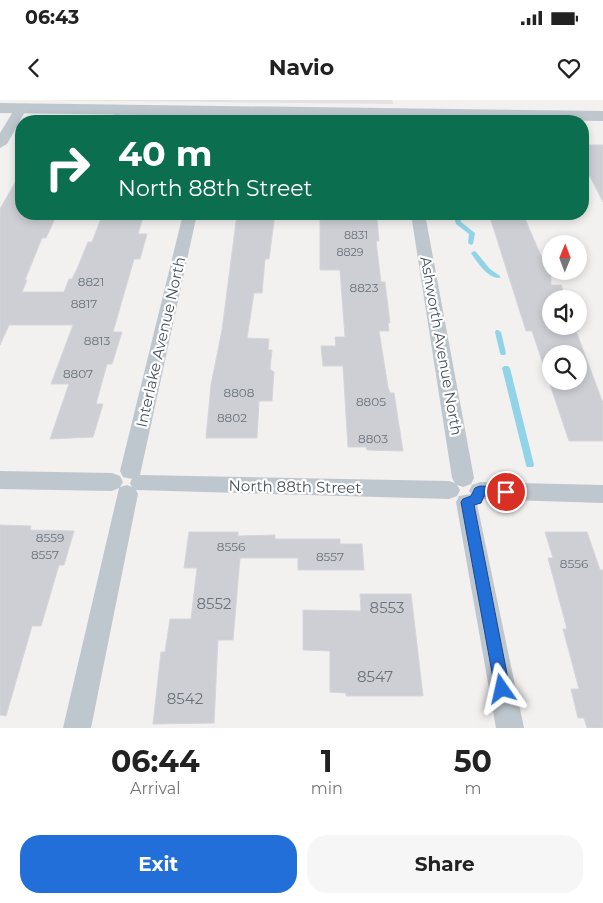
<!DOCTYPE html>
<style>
body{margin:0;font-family:Montserrat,sans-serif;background:#f6f6f6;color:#222;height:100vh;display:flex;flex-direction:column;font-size:19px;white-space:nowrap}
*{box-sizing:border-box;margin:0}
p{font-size:16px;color:#767676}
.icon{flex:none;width:28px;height:28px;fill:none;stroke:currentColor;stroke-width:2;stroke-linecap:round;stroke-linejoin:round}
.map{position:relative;height:628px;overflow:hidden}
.side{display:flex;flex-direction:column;background:#fff;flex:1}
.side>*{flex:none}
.guide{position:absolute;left:15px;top:15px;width:574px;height:105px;border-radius:20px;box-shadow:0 2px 8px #0003;background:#0b6e4f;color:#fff;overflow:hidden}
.needle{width:32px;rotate:1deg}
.controls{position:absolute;left:542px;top:135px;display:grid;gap:10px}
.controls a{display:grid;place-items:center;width:45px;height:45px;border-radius:50%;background:#fff;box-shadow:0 2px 8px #0003;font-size:25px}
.pin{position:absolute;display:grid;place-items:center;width:42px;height:42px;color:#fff;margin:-21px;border:2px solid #fff;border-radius:50%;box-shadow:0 1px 5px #0007}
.me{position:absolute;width:55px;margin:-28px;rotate:349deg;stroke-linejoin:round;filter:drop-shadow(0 0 4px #0008)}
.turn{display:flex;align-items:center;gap:18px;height:105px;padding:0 20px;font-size:22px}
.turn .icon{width:65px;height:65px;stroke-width:2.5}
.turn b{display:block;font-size:35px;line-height:42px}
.eta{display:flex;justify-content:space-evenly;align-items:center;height:85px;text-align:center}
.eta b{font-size:30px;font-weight:700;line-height:35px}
.button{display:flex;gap:10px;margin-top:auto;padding:10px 20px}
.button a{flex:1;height:58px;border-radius:20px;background:#236fda;color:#fff;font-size:20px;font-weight:700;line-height:58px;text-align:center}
.button a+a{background:#f6f6f6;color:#222}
.status{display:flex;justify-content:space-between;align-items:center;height:35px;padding:0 25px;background:#fff;direction:ltr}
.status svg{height:14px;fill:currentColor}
header{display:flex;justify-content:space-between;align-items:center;height:65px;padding:0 20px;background:#fff;font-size:22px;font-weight:700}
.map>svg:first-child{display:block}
.education{fill:#e3e1e2}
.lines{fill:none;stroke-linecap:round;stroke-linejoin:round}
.stream{fill:#91d4e8;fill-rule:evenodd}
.building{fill:#cdcfd4;stroke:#d5d6db;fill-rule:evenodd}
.service{fill:#bfc7ce;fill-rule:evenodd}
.minor{fill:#bfc7ce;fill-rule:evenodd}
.tertiary{fill:#bfc7ce;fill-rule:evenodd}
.route{fill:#236fda;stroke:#17488e}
.labels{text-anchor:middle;stroke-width:4.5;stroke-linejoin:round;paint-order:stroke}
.far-number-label{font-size:11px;fill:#6a727b}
.number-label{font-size:12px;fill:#6a727b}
.street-label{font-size:15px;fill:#49535d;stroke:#fff}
.near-number-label{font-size:15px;fill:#6a727b}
</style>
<div class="status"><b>06:43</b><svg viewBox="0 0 49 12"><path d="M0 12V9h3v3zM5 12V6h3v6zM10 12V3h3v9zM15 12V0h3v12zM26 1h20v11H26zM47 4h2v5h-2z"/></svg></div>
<header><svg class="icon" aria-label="back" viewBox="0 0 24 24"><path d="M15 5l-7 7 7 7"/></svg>Navio<svg class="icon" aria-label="heart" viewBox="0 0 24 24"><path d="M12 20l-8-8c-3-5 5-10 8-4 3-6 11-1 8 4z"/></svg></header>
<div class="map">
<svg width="603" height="628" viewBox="0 0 603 628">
<rect width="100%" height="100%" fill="#f3f0f0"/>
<path class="education" d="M 43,0 L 392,0 L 393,4 Z"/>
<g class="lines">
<g class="stream">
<path d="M 453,114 L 459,114 L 461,122 L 475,133 L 473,144 L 471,145 L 468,143 L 469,134 L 456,124 Z"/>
<path d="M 474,151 L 476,152 L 490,169 L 500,176 L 500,178 C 487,178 478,163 471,153 Z"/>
<path d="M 496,230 L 498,230 L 501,232 L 506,253 L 505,255 L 501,255 L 500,253 L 495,232 Z"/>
<path d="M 504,266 L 508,266 L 510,268 L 534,365 L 533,367 L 527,367 L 526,365 L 502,268 Z"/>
</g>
</g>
<g class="building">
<path d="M 582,45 L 603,45 L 603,102 L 582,61 Z"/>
<path d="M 21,72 L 21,116 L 56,116 L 46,138 L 42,138 L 25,180 L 27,180 L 22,192 L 64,192 L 69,179 L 72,179 L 77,169 L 88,142 L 92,142 L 102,116 L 143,117 L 138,134 L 147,134 L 140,159 L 134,159 L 113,232 L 122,232 L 112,264 L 107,264 L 96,304 L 103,304 L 93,337 L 50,339 L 69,284 L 51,284 L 73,225 L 9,225 L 0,245 L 0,109 Z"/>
<path d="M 237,114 L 275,114 L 269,159 L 265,159 L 262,193 L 254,193 L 247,238 L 269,239 L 268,250 L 272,250 L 270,269 L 274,272 L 272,301 L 259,301 L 257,338 L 206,338 L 211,285 L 222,230 Z"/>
<path d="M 327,114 L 364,114 L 364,119 L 377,119 L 379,141 L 376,141 L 381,182 L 385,182 L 390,223 L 388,223 L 389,231 L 379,231 L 388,287 L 390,293 L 394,293 L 403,351 L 367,350 L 366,347 L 348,347 L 343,266 L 323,266 L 321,246 L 336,246 L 335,237 L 345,237 L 340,170 L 320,170 L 320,120 L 326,120 Z"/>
<path d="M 489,114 L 523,114 L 541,156 L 551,158 L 551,185 L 561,185 L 566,199 L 551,199 L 551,226 L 577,226 L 579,231 L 576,231 L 603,303 L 603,341 L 569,341 L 532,231 L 526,231 ZM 551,254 L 579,254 L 579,281 L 551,281 Z"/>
<path d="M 0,425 L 31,426 L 30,430 L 74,431 L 64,465 L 59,465 L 41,526 L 32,526 L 6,616 L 0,615 Z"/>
<path d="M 189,432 L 238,432 L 238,436 L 275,435 L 275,439 L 340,439 L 340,444 L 362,444 L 364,470 L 298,470 L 298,458 L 240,458 L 233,540 L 218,540 L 214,623 L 153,624 L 161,552 L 165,552 L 170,519 L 191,519 L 197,468 L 184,468 Z"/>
<path d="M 545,432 L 587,432 L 600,470 L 603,470 L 603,628 L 587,628 L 584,618 L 578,618 L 571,589 L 579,589 L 563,529 L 567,529 L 548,458 L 553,458 Z"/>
<path d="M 360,494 L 411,494 L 423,596 L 346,596 L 346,593 L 330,592 L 330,551 L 303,550 L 303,510 L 361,511 Z"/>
</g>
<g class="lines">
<g class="service">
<path d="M 119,8 L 122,10 L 117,21 L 111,21 L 116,10 Z"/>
<path d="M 294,10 L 297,12 L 296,21 L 290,21 L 291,12 Z"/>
</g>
<g class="minor">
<path d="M 21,4 L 27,8 L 7,44 L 0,48 L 0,33 L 17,5 Z"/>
<path d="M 213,7 L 219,11 L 217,21 L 205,21 L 207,11 Z"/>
<path d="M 183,114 L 197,114 L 140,375 L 449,381 L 455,383 L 452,378 L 411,114 L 425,114 L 474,378 L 471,384 L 463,387 L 457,385 L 460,390 L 457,396 L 449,399 L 136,390 L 138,394 L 91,628 L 63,628 L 119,388 L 112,391 L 0,389 L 0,371 L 112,373 L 120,376 L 123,382 L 120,387 L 127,385 L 132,387 L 130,383 L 132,379 L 123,377 L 120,371 Z"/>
<path d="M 480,382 L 603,385 L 603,403 L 476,399 L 524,628 L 496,628 L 456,402 L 459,396 L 471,394 L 469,391 L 472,385 Z"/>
</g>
<path class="tertiary" d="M 0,3 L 603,11 L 603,21 L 0,13 Z"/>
</g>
<path class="route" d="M 480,386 L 506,387 L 512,392 L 506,397 L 484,396 L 481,403 L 474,405 L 510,589 L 508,594 L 502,596 L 497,594 L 495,589 L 461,402 L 463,399 L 471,396 L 475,388 Z"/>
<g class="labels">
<g class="far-number-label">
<text x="356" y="139">8831</text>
<text x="350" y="156">8829</text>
</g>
<g class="number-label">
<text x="91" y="186">8821</text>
<text x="364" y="192">8823</text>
<text x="84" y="208">8817</text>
<text x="97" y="245">8813</text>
<text x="78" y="278">8807</text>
<text x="239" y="297">8808</text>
<text x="371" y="306">8805</text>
<text x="232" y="322">8802</text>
<text x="373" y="343">8803</text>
<text x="50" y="442">8559</text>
<text x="231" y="451">8556</text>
<text x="45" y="459">8557</text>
<text x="330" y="461">8557</text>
<text x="574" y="468">8556</text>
</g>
<g class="street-label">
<text transform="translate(161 242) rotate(-77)" y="5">Interlake Avenue North</text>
<text transform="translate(441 246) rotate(80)" y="5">Ashworth Avenue North</text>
<text transform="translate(295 387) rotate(1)" y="5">North 88th Street</text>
</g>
<g class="near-number-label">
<text x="214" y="509">8552</text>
<text x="387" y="513">8553</text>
<text x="375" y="582">8547</text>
<text x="185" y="604">8542</text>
</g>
</g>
</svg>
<div class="controls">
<a><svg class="needle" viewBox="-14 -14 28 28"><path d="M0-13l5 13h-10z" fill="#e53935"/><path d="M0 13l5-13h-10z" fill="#767676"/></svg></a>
<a><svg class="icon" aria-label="sound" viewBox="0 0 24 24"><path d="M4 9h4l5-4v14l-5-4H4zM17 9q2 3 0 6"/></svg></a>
<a><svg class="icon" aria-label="search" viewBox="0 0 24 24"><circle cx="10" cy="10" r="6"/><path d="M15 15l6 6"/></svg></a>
</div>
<div class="pin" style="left:506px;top:392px;background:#d93025"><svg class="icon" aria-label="arrive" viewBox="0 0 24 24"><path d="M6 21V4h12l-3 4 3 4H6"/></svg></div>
<svg class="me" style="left:502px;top:589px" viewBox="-20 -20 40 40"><path d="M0-17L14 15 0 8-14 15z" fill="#236fda" stroke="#fff" stroke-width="4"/></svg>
<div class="guide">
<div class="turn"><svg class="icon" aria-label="right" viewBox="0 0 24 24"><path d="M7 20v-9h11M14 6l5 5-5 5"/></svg><div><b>40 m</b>North 88th Street</div></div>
</div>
</div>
<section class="side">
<div class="eta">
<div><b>06:44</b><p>Arrival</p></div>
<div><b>1</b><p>min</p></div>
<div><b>50</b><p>m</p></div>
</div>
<div class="button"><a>Exit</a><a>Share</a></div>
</section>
